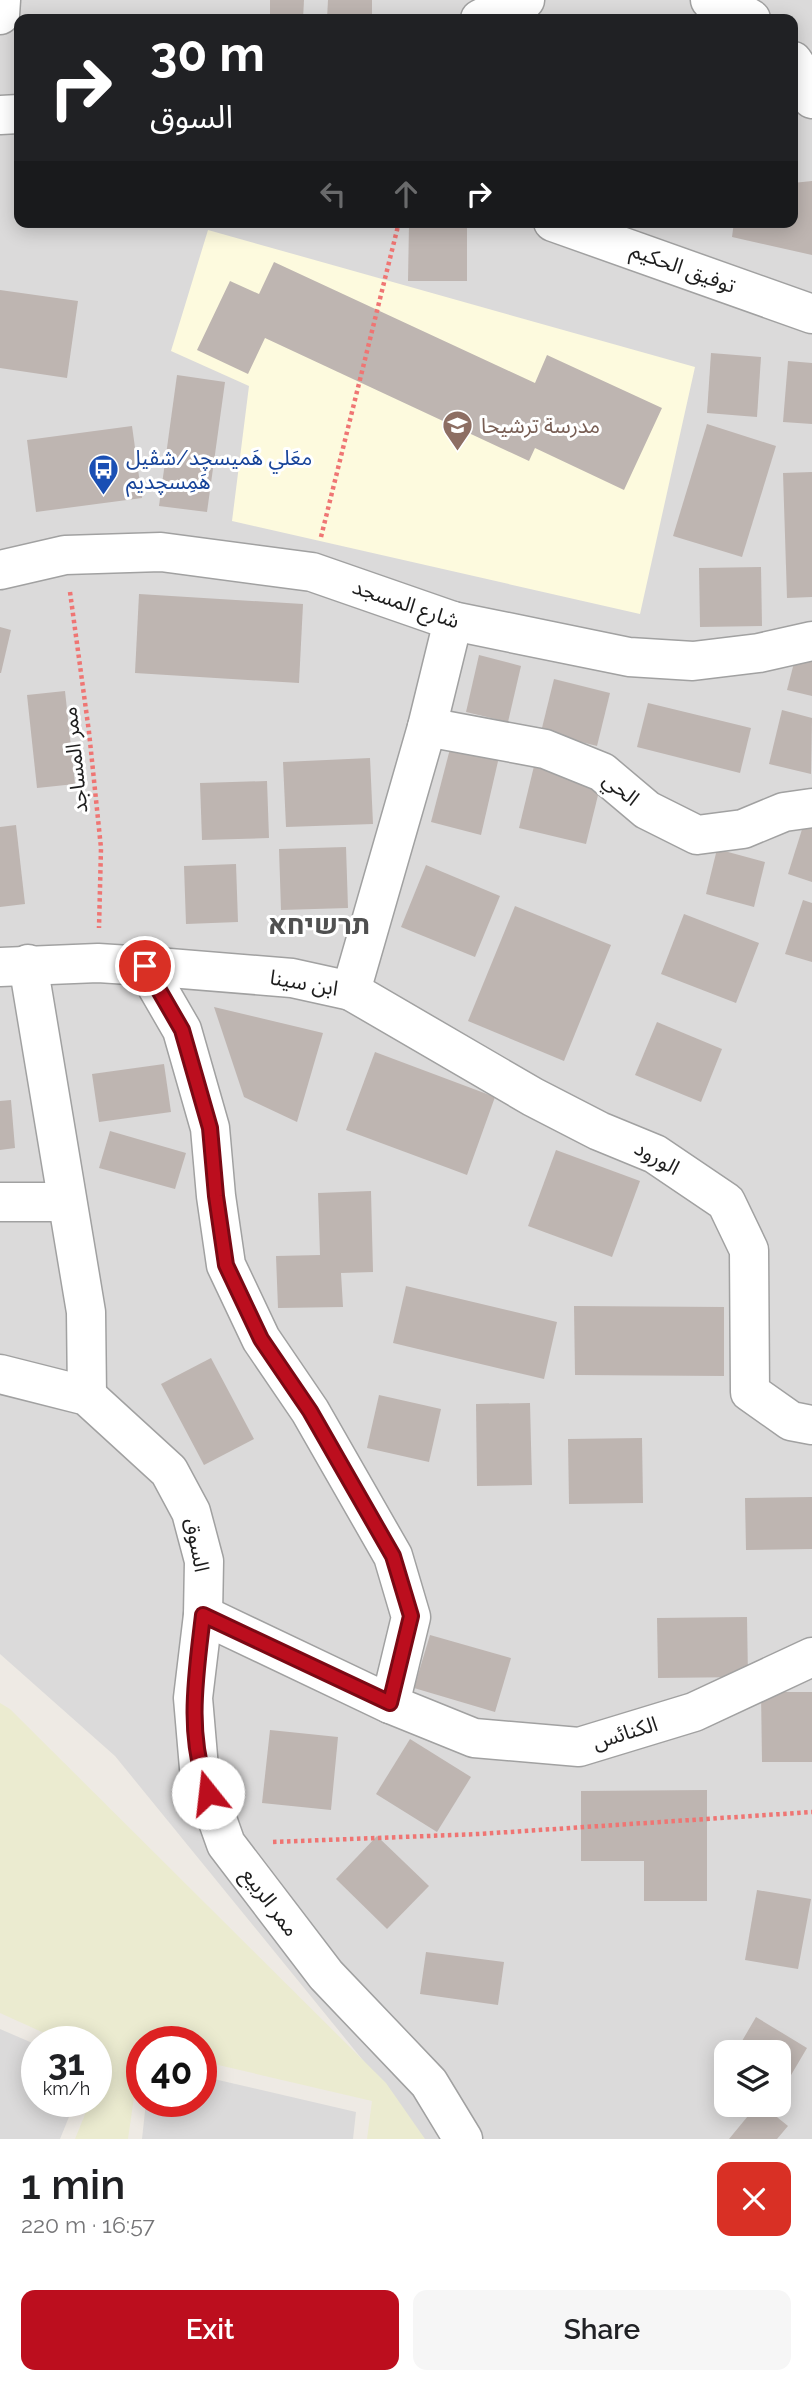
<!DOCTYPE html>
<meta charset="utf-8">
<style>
body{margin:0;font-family:Raleway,"Noto Sans Arabic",Heebo,sans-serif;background:#f6f6f6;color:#202124;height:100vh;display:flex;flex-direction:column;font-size:26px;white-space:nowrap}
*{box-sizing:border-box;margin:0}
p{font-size:23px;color:#757577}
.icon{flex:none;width:38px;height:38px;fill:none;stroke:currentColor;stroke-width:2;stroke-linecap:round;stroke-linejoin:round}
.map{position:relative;height:2139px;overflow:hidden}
.panel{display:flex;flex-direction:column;background:#fff;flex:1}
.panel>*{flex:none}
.top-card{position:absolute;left:14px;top:14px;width:784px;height:214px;border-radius:14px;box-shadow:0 4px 18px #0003;background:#202124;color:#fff;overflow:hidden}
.tools{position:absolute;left:714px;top:2040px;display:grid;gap:14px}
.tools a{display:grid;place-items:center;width:77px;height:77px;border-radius:14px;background:#fff;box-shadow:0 4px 18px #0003;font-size:35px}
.speed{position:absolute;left:21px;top:2026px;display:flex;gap:14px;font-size:35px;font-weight:700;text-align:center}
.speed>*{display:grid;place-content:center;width:91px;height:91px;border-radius:50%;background:#fff;box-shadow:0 4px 18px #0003;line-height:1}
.speed small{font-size:18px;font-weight:400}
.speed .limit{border:10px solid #d22;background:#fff;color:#111}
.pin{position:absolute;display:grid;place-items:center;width:60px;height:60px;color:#fff;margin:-30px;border:4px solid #fff;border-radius:50%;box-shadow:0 2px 7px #0007}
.me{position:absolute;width:77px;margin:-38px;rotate:344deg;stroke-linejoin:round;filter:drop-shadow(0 0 5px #0008)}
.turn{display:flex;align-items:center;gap:24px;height:147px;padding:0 21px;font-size:32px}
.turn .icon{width:91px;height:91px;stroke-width:2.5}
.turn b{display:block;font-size:49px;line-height:60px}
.lanes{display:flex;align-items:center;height:66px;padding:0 21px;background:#0003;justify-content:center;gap:35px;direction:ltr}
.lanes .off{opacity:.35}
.round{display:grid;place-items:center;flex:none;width:74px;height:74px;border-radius:14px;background:#f6f6f6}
.head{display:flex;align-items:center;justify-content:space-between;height:119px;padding:0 21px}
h1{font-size:42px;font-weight:600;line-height:52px}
.primary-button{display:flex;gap:14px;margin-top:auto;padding:14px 21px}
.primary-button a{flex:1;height:80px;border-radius:14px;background:#bc0e1e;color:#fff;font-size:28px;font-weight:600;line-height:80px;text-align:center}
.primary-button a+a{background:#f6f6f6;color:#202124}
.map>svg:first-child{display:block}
.residential{fill:#dbdada;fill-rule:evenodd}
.education{fill:#fdfade}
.farmland{fill:#ebebd0}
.building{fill:#beb5b1}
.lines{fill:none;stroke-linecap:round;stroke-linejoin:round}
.minor-casing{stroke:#a1a1a1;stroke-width:41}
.path{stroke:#ef7573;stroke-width:4.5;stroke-dasharray:3.5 3.5;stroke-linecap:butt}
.minor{stroke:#fff;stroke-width:38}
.route-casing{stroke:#7a0914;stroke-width:18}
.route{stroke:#bc0e1e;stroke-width:12}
.labels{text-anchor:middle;stroke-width:6;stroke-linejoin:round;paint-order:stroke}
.street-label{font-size:21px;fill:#1d1d1d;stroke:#fff}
.education-label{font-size:21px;fill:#785e54;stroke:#fff;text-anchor:start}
.transit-label{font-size:21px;fill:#164399;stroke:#fff;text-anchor:start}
.district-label{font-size:28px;font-weight:bold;fill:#505050;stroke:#fff}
</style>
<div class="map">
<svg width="812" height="2139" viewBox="0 0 812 2139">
<rect width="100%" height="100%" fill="#eeeae4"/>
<g class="residential">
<path d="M 0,0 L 812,0 L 812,2139 L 415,2139 L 388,2091 L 115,1756 L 0,1654 ZM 19,19 L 793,19 L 793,222 L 19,222 ZM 726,2053 L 779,2053 L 779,2105 L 726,2105 Z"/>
<path d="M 0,2029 L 37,2045 L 37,2102 L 75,2102 L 60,2139 L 0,2139 Z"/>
<path d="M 201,2076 L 356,2112 L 353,2139 L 142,2139 L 146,2102 L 201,2102 Z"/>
</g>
<path class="education" d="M 208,230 L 695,367 L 640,614 L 232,521 L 249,386 L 171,351 Z"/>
<path class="farmland" d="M 0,1703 L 10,1709 L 386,2083 L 425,2139 L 367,2139 L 372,2101 L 201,2061 L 201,2042 L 142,2042 L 128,2139 L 75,2139 L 90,2102 L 96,2102 L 96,2087 L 106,2062 L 96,2057 L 96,2042 L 64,2042 L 0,2013 Z"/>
<g class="building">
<path d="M 270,0 L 304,0 L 303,19 L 270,19 Z"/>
<path d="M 328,0 L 372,0 L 372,19 L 327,19 Z"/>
<path d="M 812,181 L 812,255 L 732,237 L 734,222 L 793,222 L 793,183 Z"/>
<path d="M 409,224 L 467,225 L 467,281 L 408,281 Z"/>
<path d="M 274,262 L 535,383 L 547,355 L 662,408 L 624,490 L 535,448 L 529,461 L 265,338 L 248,374 L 197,350 L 230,281 L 259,294 Z"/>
<path d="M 0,290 L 78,301 L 67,378 L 0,368 Z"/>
<path d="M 711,353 L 761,357 L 757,417 L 707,413 Z"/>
<path d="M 788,361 L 812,363 L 812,424 L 783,422 Z"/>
<path d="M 177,375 L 225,382 L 207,512 L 159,506 Z"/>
<path d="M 707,424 L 776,446 L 742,557 L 673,536 Z"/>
<path d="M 132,426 L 142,498 L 36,512 L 27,440 Z"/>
<path d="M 812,472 L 812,597 L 787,598 L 783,473 Z"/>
<path d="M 761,567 L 762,626 L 700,627 L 699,568 Z"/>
<path d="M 139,594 L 303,604 L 299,683 L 135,673 Z"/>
<path d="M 0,627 L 11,630 L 1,673 L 0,673 Z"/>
<path d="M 479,655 L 521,666 L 508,722 L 466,712 Z"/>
<path d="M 796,655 L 812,659 L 812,696 L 787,690 Z"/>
<path d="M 554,679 L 610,693 L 597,746 L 541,732 Z"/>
<path d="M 65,691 L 75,784 L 37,788 L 27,695 Z"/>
<path d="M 648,703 L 751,728 L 740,773 L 637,747 Z"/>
<path d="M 782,710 L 812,718 L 811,774 L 769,764 Z"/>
<path d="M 451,745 L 499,757 L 481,835 L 431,822 Z"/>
<path d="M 370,758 L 373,824 L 286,827 L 283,762 Z"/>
<path d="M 535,762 L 602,779 L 586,844 L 519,828 Z"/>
<path d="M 267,781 L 269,838 L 202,840 L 200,783 Z"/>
<path d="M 804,823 L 812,826 L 812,882 L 788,874 Z"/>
<path d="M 16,825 L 25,904 L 0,907 L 0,827 Z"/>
<path d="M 346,847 L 348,908 L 281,910 L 279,849 Z"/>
<path d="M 717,849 L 765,862 L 754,907 L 706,894 Z"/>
<path d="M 236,864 L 238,922 L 186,924 L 184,866 Z"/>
<path d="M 426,865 L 500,896 L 475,957 L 401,927 Z"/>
<path d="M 803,900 L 812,903 L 812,962 L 785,954 Z"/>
<path d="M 515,906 L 611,945 L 564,1061 L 468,1021 Z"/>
<path d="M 684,914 L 759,943 L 736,1003 L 661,974 Z"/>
<path d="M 214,1007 L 323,1033 L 297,1122 L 244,1097 Z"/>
<path d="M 657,1022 L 722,1049 L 701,1102 L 635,1075 Z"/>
<path d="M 375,1052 L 495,1097 L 467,1175 L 346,1130 Z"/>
<path d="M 164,1064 L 171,1112 L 99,1122 L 92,1074 Z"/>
<path d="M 11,1100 L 15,1148 L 0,1150 L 0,1101 Z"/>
<path d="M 110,1131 L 186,1153 L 175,1189 L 99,1168 Z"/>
<path d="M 556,1150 L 640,1181 L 612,1257 L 528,1226 Z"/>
<path d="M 371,1191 L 373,1272 L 341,1273 L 343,1307 L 278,1308 L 276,1256 L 320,1255 L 318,1193 Z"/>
<path d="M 406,1286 L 557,1322 L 544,1379 L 393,1343 Z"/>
<path d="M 574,1306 L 724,1307 L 724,1376 L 575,1375 Z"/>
<path d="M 211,1358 L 254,1439 L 204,1465 L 161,1384 Z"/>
<path d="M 379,1395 L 441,1409 L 429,1462 L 367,1448 Z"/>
<path d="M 530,1403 L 532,1485 L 477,1486 L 476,1404 Z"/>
<path d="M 642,1438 L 643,1503 L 569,1504 L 568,1439 Z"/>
<path d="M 812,1497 L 812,1549 L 746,1550 L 745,1498 Z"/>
<path d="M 747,1617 L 748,1677 L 658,1678 L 657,1618 Z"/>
<path d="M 430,1635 L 511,1658 L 495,1712 L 414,1688 Z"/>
<path d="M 761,1692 L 812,1692 L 812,1762 L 762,1762 Z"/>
<path d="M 270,1730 L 338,1737 L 331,1810 L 262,1803 Z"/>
<path d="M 410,1739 L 471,1777 L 437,1832 L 376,1794 Z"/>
<path d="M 707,1790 L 707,1901 L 644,1901 L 644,1861 L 581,1861 L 581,1791 Z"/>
<path d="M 377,1836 L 429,1886 L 387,1929 L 336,1879 Z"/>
<path d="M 757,1890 L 811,1899 L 798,1969 L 745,1960 Z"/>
<path d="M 426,1952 L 504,1962 L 498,2005 L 420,1994 Z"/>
<path d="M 756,2017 L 807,2048 L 781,2092 L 779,2090 L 779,2053 L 735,2053 Z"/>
<path d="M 757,2105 L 762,2105 L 788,2126 L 777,2139 L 729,2139 Z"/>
</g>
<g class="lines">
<defs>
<g id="minor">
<path d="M 710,0 L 738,11 L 751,19"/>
<path d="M 0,15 L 1,0"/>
<path d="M 480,19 L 500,9 L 525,0"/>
<path d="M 793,61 L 808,83 L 812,99"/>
<path d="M 0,115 L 19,114"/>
<path d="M 553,222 L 812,314"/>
<path d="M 0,570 L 65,555 L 161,552 L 312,572 L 453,621 L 629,657 L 693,661 L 759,653 L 812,641"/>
<path d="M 427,727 L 545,749 L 602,772 L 647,810 L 697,835 L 743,829 L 784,812 L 812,808"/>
<path d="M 28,964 L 86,1312 L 87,1396"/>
<path d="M 145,966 L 182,1030 L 210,1128 L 216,1196 L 226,1265 L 261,1339 L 310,1411 L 393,1556 L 411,1617 L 390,1704"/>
<path d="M 0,967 L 98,963 L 145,966 L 292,978 L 351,991 L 427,727 L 453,621"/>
<path d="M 351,991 L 533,1097 L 599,1131 L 655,1154 L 726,1202 L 749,1250 L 750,1392 L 791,1421 L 812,1425"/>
<path d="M 0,1202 L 67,1202"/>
<path d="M 0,1374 L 87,1396 L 169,1471 L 191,1512 L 204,1561 L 203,1615 L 193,1698 L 199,1768 L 226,1844 L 326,1975 L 429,2083 L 463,2139"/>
<path d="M 203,1615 L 390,1704 L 474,1738 L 579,1747 L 694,1712 L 812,1657"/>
</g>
</defs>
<use href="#minor" class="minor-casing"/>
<g class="path">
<path d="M 321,537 L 399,222"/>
<path d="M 70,592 L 89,732 L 101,848 L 99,928"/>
<path d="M 273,1842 L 479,1834 L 812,1812"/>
</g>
<use href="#minor" class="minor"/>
</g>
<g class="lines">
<defs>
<path id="route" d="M 145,966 L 182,1030 L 210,1128 L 216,1196 L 226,1265 L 261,1339 L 310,1411 L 393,1556 L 411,1616 L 390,1703 L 203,1615 C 196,1676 186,1733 208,1793"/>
</defs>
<use href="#route" class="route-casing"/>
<use href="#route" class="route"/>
</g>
<defs>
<symbol id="school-pin" viewBox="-11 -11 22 30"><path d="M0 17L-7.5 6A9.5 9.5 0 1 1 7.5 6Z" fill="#8d6e63" stroke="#fff"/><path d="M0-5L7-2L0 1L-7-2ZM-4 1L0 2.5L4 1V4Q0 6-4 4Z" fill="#fff"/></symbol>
<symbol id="bus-pin" viewBox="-11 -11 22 30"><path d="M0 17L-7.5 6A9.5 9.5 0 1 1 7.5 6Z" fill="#1a4fb4" stroke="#fff"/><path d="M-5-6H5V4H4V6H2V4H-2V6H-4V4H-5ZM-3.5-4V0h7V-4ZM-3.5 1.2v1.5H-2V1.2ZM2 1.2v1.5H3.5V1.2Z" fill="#fff"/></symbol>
</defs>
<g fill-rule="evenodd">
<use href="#school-pin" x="440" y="408" width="35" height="47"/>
<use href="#bus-pin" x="86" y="452" width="35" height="47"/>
</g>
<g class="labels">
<g class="street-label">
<text transform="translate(683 268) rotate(20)" y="7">توفيق الحكيم</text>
<text transform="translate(406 604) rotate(19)" y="7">شارع المسجد</text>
<text transform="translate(75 760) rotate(-96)" y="7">ممر المساجد</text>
<text transform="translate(621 789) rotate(39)" y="7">الحي</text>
<text transform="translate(304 983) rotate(10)" y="7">ابن سينا</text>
<text transform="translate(657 1158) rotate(29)" y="7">الورود</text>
<text transform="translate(197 1545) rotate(79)" y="7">السوق</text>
<text transform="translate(625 1733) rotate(-17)" y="7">الكنائس</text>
<text transform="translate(270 1902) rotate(53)" y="7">ممر الربيع</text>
</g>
<g class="education-label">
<text x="481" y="433">مدرسة ترشيحا</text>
</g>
<g class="transit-label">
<text x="126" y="465">معَلي هَميسچد/شڤيل<tspan x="126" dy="24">هَمِسچديم</tspan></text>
</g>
<g class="district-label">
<text x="319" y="934">תרשיחא</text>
</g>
</g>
</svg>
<div class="tools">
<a><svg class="icon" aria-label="layers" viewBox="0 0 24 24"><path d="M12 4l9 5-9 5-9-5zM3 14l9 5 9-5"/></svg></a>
</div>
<div class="speed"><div>31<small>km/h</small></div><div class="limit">40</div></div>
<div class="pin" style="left:145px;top:966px;background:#d93025"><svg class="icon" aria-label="arrive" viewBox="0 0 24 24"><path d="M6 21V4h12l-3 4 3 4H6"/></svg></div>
<svg class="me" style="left:208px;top:1793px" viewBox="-20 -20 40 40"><circle r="19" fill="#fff"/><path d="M0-13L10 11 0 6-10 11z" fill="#bc0e1e"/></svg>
<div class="top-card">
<div class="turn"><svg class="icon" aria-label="right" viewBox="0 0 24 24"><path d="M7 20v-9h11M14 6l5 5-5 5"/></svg><div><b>30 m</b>السوق</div></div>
<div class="lanes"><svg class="icon off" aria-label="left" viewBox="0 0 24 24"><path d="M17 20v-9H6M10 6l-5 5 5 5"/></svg><svg class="icon off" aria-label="ahead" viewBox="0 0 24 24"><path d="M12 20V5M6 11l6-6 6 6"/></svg><svg class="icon" aria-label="right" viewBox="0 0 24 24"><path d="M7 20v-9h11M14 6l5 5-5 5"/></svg></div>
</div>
</div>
<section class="panel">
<div class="head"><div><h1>1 min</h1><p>220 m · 16:57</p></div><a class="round" style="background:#d93025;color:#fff"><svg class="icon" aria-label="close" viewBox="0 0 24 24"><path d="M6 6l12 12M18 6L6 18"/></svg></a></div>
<div class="primary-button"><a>Exit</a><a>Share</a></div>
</section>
